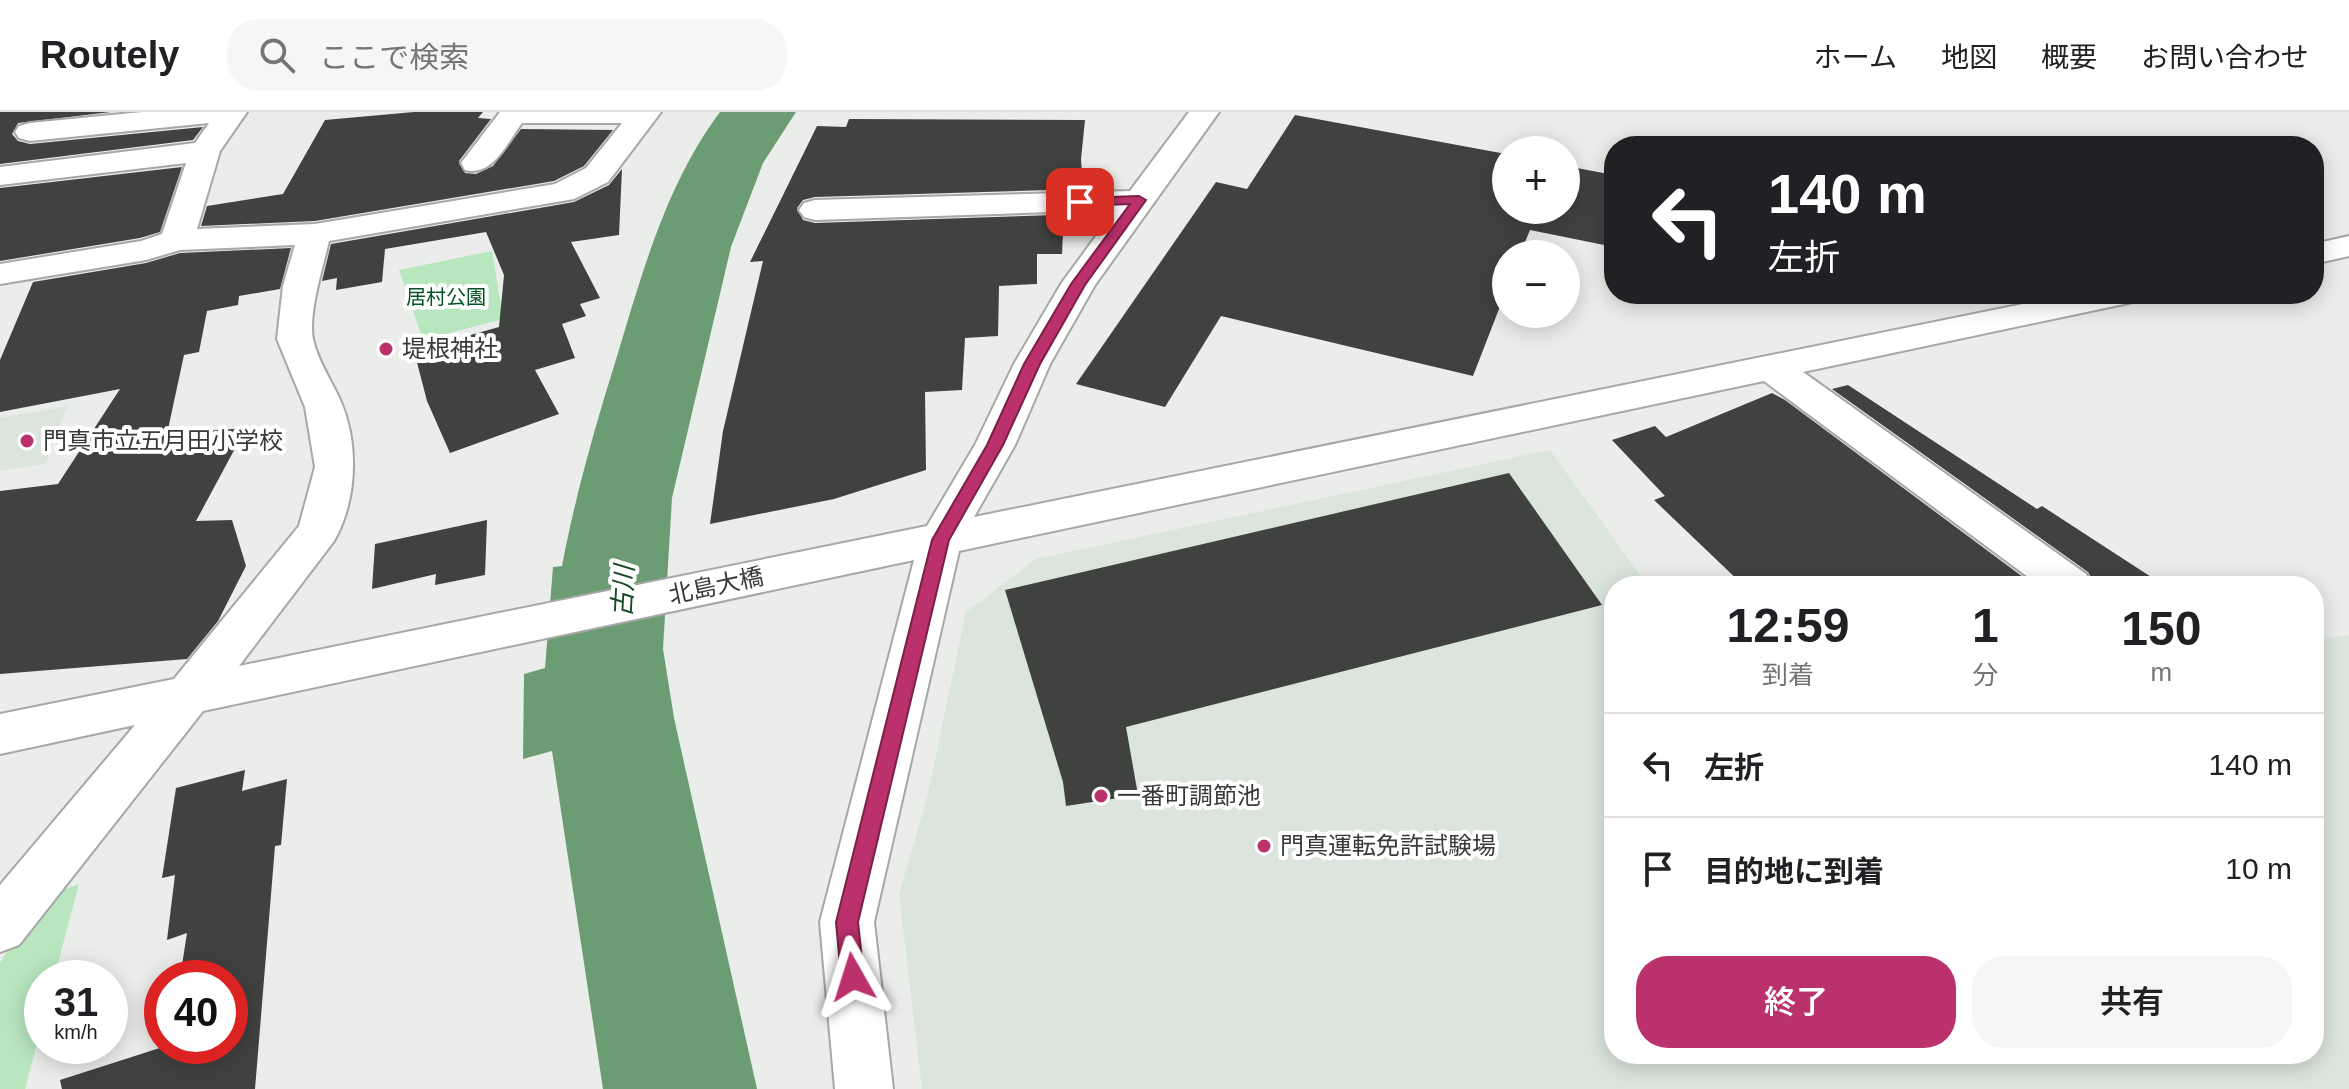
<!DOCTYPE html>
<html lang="ja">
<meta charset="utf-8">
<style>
body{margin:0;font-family:Arial,"Noto Sans JP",sans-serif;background:#f6f6f6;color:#202124;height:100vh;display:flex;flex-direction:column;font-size:30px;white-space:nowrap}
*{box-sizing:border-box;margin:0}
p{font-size:26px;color:#757577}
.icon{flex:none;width:44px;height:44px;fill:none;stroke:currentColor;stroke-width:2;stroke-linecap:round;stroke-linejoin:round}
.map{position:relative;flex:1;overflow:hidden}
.panel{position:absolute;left:1604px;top:464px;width:720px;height:488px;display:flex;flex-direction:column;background:#fff;border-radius:32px;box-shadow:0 4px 20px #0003}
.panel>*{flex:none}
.banner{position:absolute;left:1604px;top:24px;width:720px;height:168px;border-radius:32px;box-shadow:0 4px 20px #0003;background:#202124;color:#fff;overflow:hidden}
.fabs{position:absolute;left:1492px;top:24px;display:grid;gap:16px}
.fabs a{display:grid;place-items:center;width:88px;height:88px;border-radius:50%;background:#fff;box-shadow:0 4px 20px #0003;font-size:40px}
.speed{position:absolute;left:24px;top:848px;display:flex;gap:16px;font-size:40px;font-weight:700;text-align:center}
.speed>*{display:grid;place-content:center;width:104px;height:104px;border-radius:50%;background:#fff;box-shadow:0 4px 20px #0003;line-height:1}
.speed small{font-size:20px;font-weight:400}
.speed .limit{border:12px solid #d22;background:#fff;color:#111}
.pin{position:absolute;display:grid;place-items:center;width:68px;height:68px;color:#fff;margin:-34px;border-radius:16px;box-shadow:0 4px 12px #0006}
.me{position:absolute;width:88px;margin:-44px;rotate:354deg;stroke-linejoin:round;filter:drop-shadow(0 0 6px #0008)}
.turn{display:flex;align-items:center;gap:28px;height:168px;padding:0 32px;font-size:36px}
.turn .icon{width:104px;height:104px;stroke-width:2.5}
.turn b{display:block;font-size:56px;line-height:68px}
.eta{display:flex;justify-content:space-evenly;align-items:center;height:136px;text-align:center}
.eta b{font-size:48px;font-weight:600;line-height:56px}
.cta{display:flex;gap:16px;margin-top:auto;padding:16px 32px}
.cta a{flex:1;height:92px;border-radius:32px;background:#bb316c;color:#fff;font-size:32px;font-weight:600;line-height:92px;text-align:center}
.cta a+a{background:#f6f6f6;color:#202124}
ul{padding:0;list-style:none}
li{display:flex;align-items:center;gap:24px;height:104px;padding:0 32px;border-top:2px solid #e0e0e0}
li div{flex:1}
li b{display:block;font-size:30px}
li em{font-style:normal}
header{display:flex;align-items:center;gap:48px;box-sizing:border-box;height:112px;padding:0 40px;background:#fff;border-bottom:2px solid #e0e0e0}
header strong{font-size:38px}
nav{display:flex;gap:44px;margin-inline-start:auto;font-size:28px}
.search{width:560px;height:72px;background:#f6f6f6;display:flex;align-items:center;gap:20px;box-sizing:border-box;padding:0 28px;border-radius:32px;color:#757577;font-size:30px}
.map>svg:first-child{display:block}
.built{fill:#dbe5dd}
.green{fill:#b8e6bf}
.water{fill:#6c9c74}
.building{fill:#404240}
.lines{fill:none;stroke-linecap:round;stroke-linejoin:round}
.minor-casing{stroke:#a5a8a5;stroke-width:4}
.minor{fill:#fff;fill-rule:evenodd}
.route{fill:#bb316c;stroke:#7a2046;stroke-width:2}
.poi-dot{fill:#bb316c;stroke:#fff;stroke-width:3}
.labels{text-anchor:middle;stroke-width:8;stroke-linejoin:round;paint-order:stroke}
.far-park-label{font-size:20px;fill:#015421;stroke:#fff}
.poi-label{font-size:24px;fill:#383a39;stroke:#fff;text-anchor:start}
.street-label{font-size:24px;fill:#383a39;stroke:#fff}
.water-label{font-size:26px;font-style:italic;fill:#144b24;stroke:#fff}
</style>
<header>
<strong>Routely</strong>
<div class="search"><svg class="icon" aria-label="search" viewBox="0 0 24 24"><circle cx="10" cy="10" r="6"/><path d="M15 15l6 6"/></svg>ここで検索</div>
<nav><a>ホーム</a><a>地図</a><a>概要</a><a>お問い合わせ</a></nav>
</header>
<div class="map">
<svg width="2349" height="977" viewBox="0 0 2349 977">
<rect width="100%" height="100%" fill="#eaedea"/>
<g class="built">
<path d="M 67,294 L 46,351 L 0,359 L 0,306 Z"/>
<path d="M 1550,338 L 1648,474 L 1614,474 L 1614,942 L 2314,942 L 2314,529 L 2349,523 L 2349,977 L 922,977 L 899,782 L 927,686 L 966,500 L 1036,447 Z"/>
</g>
<g class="green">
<path d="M 492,139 L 503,207 L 423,228 L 399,158 Z"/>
<path d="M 79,772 L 54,866 L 42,866 L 42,912 L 25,977 L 0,977 L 0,851 L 39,786 Z"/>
</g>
<path class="water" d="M 720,0 L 796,0 L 763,51 L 731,135 L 672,386 L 663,537 L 674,606 L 757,977 L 603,977 L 552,639 L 523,647 L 524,562 L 545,556 L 553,455 L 562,454 C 576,380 596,312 618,241 C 643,158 667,71 720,0 Z"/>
<g class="building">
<path d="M 0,0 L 111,0 L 18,11 L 12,22 L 18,29 L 30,32 L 203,15 L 193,28 L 0,52 Z"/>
<path d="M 414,0 L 483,0 L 478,6 L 491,7 L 459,49 L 465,61 L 476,62 L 493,54 L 521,17 L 613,18 L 584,54 L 554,69 L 315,109 L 201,114 L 207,94 L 283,82 L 325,8 Z"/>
<path d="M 1295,3 L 1506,42 L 1506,98 L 1566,98 L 1566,54 L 1614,63 L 1614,135 L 1530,118 L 1520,142 L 1506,142 L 1506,179 L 1473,264 L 1221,204 L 1165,295 L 1076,272 L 1216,70 L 1247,77 Z"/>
<path d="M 849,7 L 1085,8 L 1081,47 L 1083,77 L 815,85 L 803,88 L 797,96 L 803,108 L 815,111 L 1086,102 L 1087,119 L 1063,120 L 1062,142 L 1037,142 L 1037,172 L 999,174 L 998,224 L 965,226 L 962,278 L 925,280 L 926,358 L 834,387 L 710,412 L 723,319 L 763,149 L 750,150 L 817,14 L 846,15 Z"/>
<path d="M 182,55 L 160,120 L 140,126 L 0,149 L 0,76 Z"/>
<path d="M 622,57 L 619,123 L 571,130 L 600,186 L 580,192 L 586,204 L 562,212 L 575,246 L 535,258 L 559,302 L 450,341 L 427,289 L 414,239 L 499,215 L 504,163 L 486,120 L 385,137 L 382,170 L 336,178 L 337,166 L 322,169 L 331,132 L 574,90 L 609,73 Z"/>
<path d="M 291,136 L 280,177 L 239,184 L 238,193 L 207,199 L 199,240 L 184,243 L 167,322 L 246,316 L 196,409 L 232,408 L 246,454 L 218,509 L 187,547 L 0,562 L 0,379 L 58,372 L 120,277 L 0,300 L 0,248 L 33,170 L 146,151 L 180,141 Z"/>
<path d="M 1848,273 L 2037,397 L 2042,394 L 2165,474 L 2096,474 L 2088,460 L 1832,277 Z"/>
<path d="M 1772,281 L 1785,288 L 2035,474 L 1744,474 L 1654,388 L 1665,384 L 1612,328 L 1655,314 L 1666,325 Z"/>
<path d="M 1509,361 L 1602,493 L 1126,615 L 1138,683 L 1066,694 L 1063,670 L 1005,478 Z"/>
<path d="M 487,408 L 485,463 L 435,473 L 436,462 L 372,477 L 375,432 Z"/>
<path d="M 245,658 L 242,679 L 287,667 L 281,733 L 275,734 L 255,977 L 62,977 L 60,968 L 166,934 L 230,934 L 230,866 L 180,866 L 187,821 L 167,828 L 175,763 L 162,766 L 176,676 Z"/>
</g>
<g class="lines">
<defs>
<g id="minor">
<path d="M 142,0 L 247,0 L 220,39 L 197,117 L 315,112 L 555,72 L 586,56 L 622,11 L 522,11 C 507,31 493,65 465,58 L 461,51 L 500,0 L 661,0 L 608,70 L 574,87 L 329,129 C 323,155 308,202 313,227 C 317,248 333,271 341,290 C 359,332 357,389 334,429 L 239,554 L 927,414 L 975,333 L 1014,252 L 1061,172 L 1115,98 L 815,108 L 804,105 L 799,98 L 804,91 L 815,88 L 1130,79 L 1189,0 L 1219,0 L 1095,173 L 1050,252 L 1015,333 L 974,405 L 2072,182 L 2141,182 L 2136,189 L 2124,192 L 1803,260 L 2086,462 L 2093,474 L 2040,474 L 1764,269 L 959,439 L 874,810 L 893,977 L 835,977 L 820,810 L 914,448 L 203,599 L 19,833 L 0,840 L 0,773 L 135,613 L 0,642 L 0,602 L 174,567 L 299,414 L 315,355 L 305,295 L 277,227 L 283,174 L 295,133 L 180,138 L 146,148 L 0,172 L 0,152 L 141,129 L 162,122 L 186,51 L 0,73 L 0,55 L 195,31 L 209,11 L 30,29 L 19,26 L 15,20 L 19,14 L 30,11 Z"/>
<path d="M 2349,124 L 2349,144 L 2314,152 L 2314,132 Z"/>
</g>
</defs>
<use href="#minor" class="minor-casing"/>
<use href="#minor" class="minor"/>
</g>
<path class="route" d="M 1139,84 L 1146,88 L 1085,173 L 1040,252 L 1003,333 L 949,428 L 858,810 L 864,865 L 861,873 L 853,876 L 845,873 L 841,865 L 836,810 L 932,428 L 987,333 L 1024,252 L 1071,172 L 1130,92 L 1080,94 L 1074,90 L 1080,86 Z"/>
<g class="poi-dot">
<circle cx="386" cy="237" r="8"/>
<circle cx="27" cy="329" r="8"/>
<circle cx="1101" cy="684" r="8"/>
<circle cx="1264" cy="734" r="8"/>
</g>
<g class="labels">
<g class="far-park-label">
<text x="446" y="192">居村公園</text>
</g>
<g class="poi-label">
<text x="402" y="245">堤根神社</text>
<text x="43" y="337">門真市立五月田小学校</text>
<text x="1117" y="692">一番町調節池</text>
<text x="1280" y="742">門真運転免許試験場</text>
</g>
<g class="street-label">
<text transform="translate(716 474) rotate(-12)" y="8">北島大橋</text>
</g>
<g class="water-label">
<text transform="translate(623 479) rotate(-87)" y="9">古川</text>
</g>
</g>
</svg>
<div class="fabs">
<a>+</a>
<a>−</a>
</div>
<div class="speed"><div>31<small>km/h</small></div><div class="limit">40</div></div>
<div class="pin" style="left:1080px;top:90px;background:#d93025"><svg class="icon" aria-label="arrive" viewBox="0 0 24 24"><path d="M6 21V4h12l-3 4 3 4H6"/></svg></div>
<svg class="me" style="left:853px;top:865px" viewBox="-20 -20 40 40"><path d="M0-17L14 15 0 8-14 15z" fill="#bb316c" stroke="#fff" stroke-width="4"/></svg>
<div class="banner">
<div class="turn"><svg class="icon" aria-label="left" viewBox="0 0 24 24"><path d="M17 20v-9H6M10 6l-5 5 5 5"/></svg><div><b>140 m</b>左折</div></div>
</div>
<section class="panel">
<div class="eta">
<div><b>12:59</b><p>到着</p></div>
<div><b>1</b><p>分</p></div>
<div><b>150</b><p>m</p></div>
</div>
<ul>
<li><svg class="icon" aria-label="left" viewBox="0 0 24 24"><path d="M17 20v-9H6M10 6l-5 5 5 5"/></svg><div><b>左折</b></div><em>140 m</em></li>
<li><svg class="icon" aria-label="arrive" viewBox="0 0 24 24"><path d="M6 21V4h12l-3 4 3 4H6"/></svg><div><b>目的地に到着</b></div><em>10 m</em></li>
</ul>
<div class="cta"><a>終了</a><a>共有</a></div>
</section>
</div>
